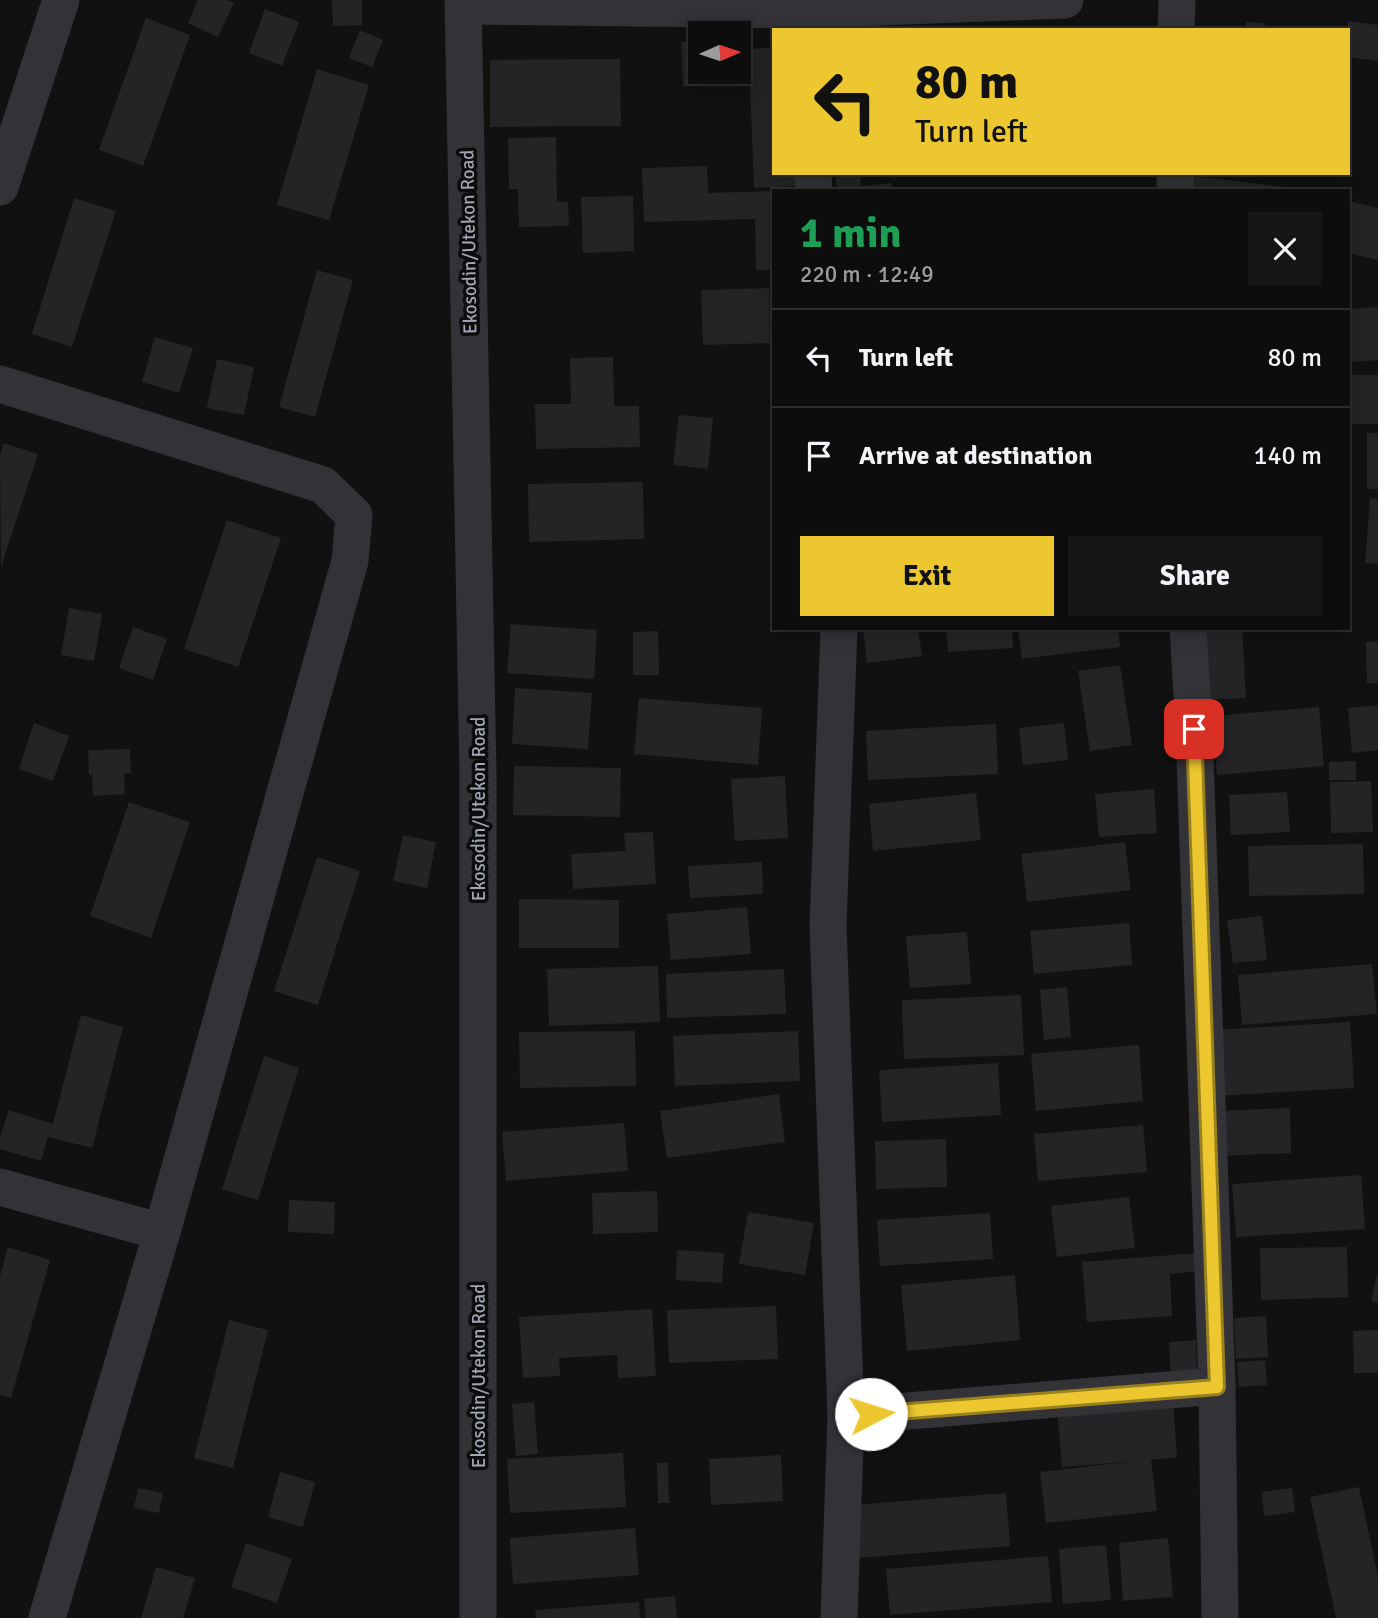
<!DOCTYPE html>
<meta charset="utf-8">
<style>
body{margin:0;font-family:Signika,sans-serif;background:#161617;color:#f1f3f6;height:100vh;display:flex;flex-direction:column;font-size:26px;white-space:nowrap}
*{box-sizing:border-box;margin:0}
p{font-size:23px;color:#9a9c9e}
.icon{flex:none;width:38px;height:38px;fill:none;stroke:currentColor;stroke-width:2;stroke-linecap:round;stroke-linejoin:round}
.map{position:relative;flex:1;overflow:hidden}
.drawer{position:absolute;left:772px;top:189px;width:578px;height:441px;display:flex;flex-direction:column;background:#0d0d0e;border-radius:0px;box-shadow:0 4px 18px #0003,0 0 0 2px #2d2d2e}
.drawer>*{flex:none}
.banner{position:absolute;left:772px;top:28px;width:578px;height:147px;border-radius:0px;box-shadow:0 4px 18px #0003,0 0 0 2px #2d2d2e;background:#ecc72f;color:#111;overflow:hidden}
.needle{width:46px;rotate:87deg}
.controls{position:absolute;left:688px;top:21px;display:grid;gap:14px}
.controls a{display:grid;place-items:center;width:63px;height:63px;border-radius:0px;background:#0d0d0e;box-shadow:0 4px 18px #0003,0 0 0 2px #2d2d2e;font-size:35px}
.pin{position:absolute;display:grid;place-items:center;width:60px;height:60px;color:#fff;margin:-30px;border-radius:14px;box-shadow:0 4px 10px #0006}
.me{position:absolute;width:77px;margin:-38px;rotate:85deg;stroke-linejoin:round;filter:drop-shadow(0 0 5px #0008)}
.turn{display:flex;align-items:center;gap:24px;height:147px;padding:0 28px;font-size:32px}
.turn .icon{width:91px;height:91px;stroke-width:2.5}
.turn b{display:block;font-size:49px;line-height:60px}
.round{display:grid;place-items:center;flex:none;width:74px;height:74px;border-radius:0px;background:#161617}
.summary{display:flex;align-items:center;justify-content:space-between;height:119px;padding:0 28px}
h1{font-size:42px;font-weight:700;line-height:52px;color:#1e9e55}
.primary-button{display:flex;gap:14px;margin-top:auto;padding:14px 28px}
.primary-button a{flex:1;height:80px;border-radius:0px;background:#ecc72f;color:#111;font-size:28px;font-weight:700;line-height:80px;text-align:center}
.primary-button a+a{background:#161617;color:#f1f3f6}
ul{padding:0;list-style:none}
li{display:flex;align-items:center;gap:21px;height:98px;padding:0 28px;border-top:2px solid #2d2d2e}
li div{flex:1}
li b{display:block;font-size:26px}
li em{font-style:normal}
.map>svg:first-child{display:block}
.building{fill:#242426}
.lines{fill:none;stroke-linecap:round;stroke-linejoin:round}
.minor{stroke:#323237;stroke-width:37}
.route-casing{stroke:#99811f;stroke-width:18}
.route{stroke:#ecc72f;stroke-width:12}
.labels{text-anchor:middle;stroke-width:7;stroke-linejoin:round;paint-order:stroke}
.street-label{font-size:19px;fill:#a2a5b2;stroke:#0c0c0d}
</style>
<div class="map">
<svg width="1378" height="1618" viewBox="0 0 1378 1618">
<rect width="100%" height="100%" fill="#111112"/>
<g class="building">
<path d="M 198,0 L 227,0 L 234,3 L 218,37 L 188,23 Z"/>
<path d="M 332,0 L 362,0 L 362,25 L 333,26 Z"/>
<path d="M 265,9 L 299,22 L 282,66 L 249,53 Z"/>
<path d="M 146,18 L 190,35 L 143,166 L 99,150 Z"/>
<path d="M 1348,21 L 1378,25 L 1378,61 L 1348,57 Z"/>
<path d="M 1246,22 L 1265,23 L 1265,30 L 1245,30 Z"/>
<path d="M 360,30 L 383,40 L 372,67 L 349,58 Z"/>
<path d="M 700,41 L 700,72 L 738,72 L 738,49 L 774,48 L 774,173 L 796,173 L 797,186 L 754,188 L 750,83 L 683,86 L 681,42 Z"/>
<path d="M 620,59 L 621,126 L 490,127 L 490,60 Z"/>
<path d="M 317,69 L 369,85 L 329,220 L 277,205 Z"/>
<path d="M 556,137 L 557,202 L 568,202 L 569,226 L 519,227 L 518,189 L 509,189 L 508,138 Z"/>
<path d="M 707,166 L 708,193 L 774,191 L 774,270 L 756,270 L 755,219 L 644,222 L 642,168 Z"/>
<path d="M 835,173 L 860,173 L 861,186 L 892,183 L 893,191 L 837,191 Z"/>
<path d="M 1184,175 L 1302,189 L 1302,191 L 1182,191 Z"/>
<path d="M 633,196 L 634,251 L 583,253 L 581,197 Z"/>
<path d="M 74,198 L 116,211 L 72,347 L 32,334 Z"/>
<path d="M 1348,201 L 1378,208 L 1378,260 L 1348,253 Z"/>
<path d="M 317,270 L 353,280 L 315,417 L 279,407 Z"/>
<path d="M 769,288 L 770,343 L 703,345 L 701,290 Z"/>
<path d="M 1378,307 L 1378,360 L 1351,362 L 1348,309 Z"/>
<path d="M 155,337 L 193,348 L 179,393 L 142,382 Z"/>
<path d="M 613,357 L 614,406 L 639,406 L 640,447 L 536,449 L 535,404 L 571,404 L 570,358 Z"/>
<path d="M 217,359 L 254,367 L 244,415 L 207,408 Z"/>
<rect x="1348" y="375" width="30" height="49"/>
<path d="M 679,415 L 713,418 L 708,469 L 673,465 Z"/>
<rect x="1367" y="433" width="11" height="56"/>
<path d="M 4,443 L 38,454 L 1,567 L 0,455 Z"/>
<path d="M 643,482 L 644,539 L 529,542 L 528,484 Z"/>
<path d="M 1370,498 L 1378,499 L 1378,564 L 1365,563 Z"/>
<path d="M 227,520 L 281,538 L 238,667 L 184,649 Z"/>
<path d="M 69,608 L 102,614 L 94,661 L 61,655 Z"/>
<path d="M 511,624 L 597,630 L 594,679 L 507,673 Z"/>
<path d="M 133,627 L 167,639 L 153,680 L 119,668 Z"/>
<path d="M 863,628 L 918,628 L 922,656 L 867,663 Z"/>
<path d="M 1012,628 L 1013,648 L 948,652 L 946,629 Z"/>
<path d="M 1018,628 L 1118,628 L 1120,647 L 1022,659 Z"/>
<path d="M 1201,628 L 1242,628 L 1246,698 L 1206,700 Z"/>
<path d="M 658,631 L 659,675 L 633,675 L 633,632 Z"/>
<path d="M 1378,641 L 1378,683 L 1367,683 L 1366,642 Z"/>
<path d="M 1120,665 L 1132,745 L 1090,751 L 1078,671 Z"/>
<path d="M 515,688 L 592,693 L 588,749 L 512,744 Z"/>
<path d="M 639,698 L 762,708 L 758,765 L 634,754 Z"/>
<path d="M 1378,705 L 1378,750 L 1352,753 L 1348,708 Z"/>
<path d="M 1319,707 L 1324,766 L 1217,775 L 1212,716 Z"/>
<path d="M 34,723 L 69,736 L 53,781 L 19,769 Z"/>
<path d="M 1064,723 L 1068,760 L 1023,765 L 1019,728 Z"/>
<path d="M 996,724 L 998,774 L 868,780 L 866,731 Z"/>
<path d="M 130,749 L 131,773 L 124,773 L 125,794 L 93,796 L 92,774 L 89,775 L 88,750 Z"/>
<path d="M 1356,761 L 1356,780 L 1329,780 L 1329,762 Z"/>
<path d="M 514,766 L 621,768 L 620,817 L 513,815 Z"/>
<path d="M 785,776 L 788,838 L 735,841 L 731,779 Z"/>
<path d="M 1371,781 L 1373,832 L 1331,833 L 1330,782 Z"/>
<path d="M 1154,789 L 1157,833 L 1099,837 L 1095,794 Z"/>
<path d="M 1287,792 L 1290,832 L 1231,835 L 1229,795 Z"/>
<path d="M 976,793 L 981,840 L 873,851 L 869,804 Z"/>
<path d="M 129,802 L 190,822 L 151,938 L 90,916 Z"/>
<path d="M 653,832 L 656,884 L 573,889 L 571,854 L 626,851 L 624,833 Z"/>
<path d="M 403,835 L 436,842 L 427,888 L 393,881 Z"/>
<path d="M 1125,842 L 1131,890 L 1027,902 L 1021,854 Z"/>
<path d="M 1363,844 L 1364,894 L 1249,896 L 1248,846 Z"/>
<path d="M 317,857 L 360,871 L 318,1005 L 274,991 Z"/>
<path d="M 762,862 L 763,894 L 690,898 L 688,866 Z"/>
<path d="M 519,899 L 619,900 L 619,948 L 519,948 Z"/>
<path d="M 747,907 L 751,954 L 671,960 L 667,914 Z"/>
<path d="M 1262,916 L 1267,960 L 1233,963 L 1227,920 Z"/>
<path d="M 1129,923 L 1132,965 L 1034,974 L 1030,931 Z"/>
<path d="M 967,932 L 971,984 L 910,988 L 906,936 Z"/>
<path d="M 1372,964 L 1377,1014 L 1242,1025 L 1238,975 Z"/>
<path d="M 658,966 L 660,1022 L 549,1026 L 547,969 Z"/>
<path d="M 784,969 L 786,1014 L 667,1018 L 666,974 Z"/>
<path d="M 1067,987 L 1071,1037 L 1044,1040 L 1040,990 Z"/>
<path d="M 1021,995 L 1024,1055 L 904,1059 L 902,1000 Z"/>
<path d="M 81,1015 L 123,1027 L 92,1148 L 48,1137 L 41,1161 L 0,1149 L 0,1138 L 9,1110 L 53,1124 Z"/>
<path d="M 1350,1022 L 1354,1088 L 1216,1096 L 1213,1030 Z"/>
<path d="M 635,1031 L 636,1086 L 520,1088 L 519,1032 Z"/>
<path d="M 798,1031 L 800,1081 L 675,1086 L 673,1036 Z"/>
<path d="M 1139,1045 L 1143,1101 L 1036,1111 L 1031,1054 Z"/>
<path d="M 264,1056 L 299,1068 L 258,1200 L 222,1189 Z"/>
<path d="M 998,1063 L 1001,1115 L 882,1122 L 879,1070 Z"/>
<path d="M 779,1094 L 785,1142 L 667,1158 L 660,1111 Z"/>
<path d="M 1290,1108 L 1291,1153 L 1219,1156 L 1218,1111 Z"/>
<path d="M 624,1123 L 628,1171 L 506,1181 L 502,1132 Z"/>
<path d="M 1143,1125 L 1147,1172 L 1038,1181 L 1034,1134 Z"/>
<path d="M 946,1139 L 947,1187 L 876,1189 L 875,1141 Z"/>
<path d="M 1361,1175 L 1365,1229 L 1236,1237 L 1232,1184 Z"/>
<path d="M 657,1191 L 658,1232 L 593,1234 L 592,1193 Z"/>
<path d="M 1129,1197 L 1135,1248 L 1057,1257 L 1051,1206 Z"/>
<path d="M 289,1200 L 335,1202 L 334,1234 L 288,1232 Z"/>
<path d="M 748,1212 L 814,1223 L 805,1275 L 739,1264 Z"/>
<path d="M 990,1213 L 993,1259 L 880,1266 L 877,1220 Z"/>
<path d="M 8,1247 L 50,1260 L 11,1398 L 0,1395 L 0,1276 Z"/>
<path d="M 1347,1247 L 1348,1297 L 1261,1300 L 1260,1248 Z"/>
<path d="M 677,1250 L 724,1253 L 722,1283 L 676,1280 Z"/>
<path d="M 1198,1253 L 1200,1271 L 1170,1274 L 1172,1316 L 1087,1322 L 1082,1262 Z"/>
<path d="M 1015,1275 L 1020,1340 L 907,1351 L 901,1285 Z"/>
<path d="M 1377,1275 L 1378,1275 L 1378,1303 L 1371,1301 Z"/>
<path d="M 776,1306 L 778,1359 L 669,1363 L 667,1310 Z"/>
<path d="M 652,1309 L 656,1376 L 618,1378 L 617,1355 L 559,1358 L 560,1376 L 523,1378 L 519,1317 Z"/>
<path d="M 1266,1316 L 1268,1357 L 1236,1359 L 1234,1318 Z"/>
<path d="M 229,1320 L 268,1330 L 233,1468 L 194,1458 Z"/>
<path d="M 1378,1330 L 1378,1373 L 1354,1373 L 1353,1331 Z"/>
<path d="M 1196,1340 L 1197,1377 L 1171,1379 L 1169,1342 Z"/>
<path d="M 1265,1360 L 1267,1385 L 1239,1387 L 1237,1362 Z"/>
<path d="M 1173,1400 L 1177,1457 L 1151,1460 L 1157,1511 L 1046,1523 L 1040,1472 L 1136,1461 L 1062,1467 L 1057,1410 Z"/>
<path d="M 534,1402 L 538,1454 L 516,1456 L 512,1404 Z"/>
<path d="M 623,1453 L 626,1507 L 510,1513 L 507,1459 Z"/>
<path d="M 781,1455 L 783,1501 L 711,1505 L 709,1459 Z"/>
<path d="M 657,1463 L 668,1463 L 669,1503 L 658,1503 Z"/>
<path d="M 280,1472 L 315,1482 L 303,1527 L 268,1517 Z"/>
<path d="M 1359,1487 L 1378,1577 L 1378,1618 L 1336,1618 L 1310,1497 Z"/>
<path d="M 138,1488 L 163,1493 L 159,1513 L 134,1508 Z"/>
<path d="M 1292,1488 L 1295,1512 L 1264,1516 L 1262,1492 Z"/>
<path d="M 1006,1493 L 1010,1546 L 856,1558 L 852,1505 Z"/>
<path d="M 635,1528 L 639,1575 L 513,1584 L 510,1538 Z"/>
<path d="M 1168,1538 L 1173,1597 L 1123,1601 L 1119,1543 Z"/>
<path d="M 246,1543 L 292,1559 L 277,1603 L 231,1587 Z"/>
<path d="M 1106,1545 L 1111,1600 L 1063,1604 L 1059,1549 Z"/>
<path d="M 1048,1556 L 1052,1602 L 890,1615 L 886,1569 Z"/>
<path d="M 156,1567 L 195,1578 L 183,1618 L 141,1618 Z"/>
<path d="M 675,1596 L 677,1618 L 646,1618 L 644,1599 Z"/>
<path d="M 639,1602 L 640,1618 L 536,1618 L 535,1610 Z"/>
</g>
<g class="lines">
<g class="minor">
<path d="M 463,0 L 478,773 L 478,1618"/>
<path d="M 463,6 L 803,10 L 1065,0"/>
<path d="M 1176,30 L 1177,0"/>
<path d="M 813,173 L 814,191"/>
<path d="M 0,187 L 61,0"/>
<path d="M 1175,191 L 1175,173"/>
<path d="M 0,384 L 323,485 L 354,515 L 350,561 L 162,1232 L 47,1618"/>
<path d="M 1188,628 L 1194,729 L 1217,1386 L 1220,1618"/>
<path d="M 0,1187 L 162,1232"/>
<path d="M 846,1416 L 1217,1386"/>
<path d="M 839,1618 L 846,1416 L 828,925 L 839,628"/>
</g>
</g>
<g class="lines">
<defs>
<path id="route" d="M 871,1414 L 1217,1387 L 1194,729"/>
</defs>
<use href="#route" class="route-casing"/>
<use href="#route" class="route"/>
</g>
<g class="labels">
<g class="street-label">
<text transform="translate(468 242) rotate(-91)" y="7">Ekosodin/Utekon Road</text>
<text transform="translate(478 809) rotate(-90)" y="7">Ekosodin/Utekon Road</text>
<text transform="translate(478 1376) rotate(-90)" y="7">Ekosodin/Utekon Road</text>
</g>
</g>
</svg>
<div class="controls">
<a><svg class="needle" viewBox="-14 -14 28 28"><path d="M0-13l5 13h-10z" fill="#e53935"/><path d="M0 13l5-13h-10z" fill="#9a9c9e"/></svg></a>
</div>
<div class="pin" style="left:1194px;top:729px;background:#d93025"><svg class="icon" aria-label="arrive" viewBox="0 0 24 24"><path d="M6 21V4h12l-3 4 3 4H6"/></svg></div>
<svg class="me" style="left:871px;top:1414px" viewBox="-20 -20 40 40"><circle r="19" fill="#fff"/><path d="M0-13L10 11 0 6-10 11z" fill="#ecc72f"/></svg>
<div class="banner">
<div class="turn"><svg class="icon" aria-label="left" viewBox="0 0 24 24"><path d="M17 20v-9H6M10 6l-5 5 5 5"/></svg><div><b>80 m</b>Turn left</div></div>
</div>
<section class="drawer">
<div class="summary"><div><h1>1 min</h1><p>220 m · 12:49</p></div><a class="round"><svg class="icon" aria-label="close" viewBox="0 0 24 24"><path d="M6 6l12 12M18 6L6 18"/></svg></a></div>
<ul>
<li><svg class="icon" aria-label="left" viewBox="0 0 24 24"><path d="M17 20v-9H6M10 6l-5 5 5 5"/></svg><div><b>Turn left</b></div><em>80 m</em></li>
<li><svg class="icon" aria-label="arrive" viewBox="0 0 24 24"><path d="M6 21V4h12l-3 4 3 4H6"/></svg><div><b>Arrive at destination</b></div><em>140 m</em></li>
</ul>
<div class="primary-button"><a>Exit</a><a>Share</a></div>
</section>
</div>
